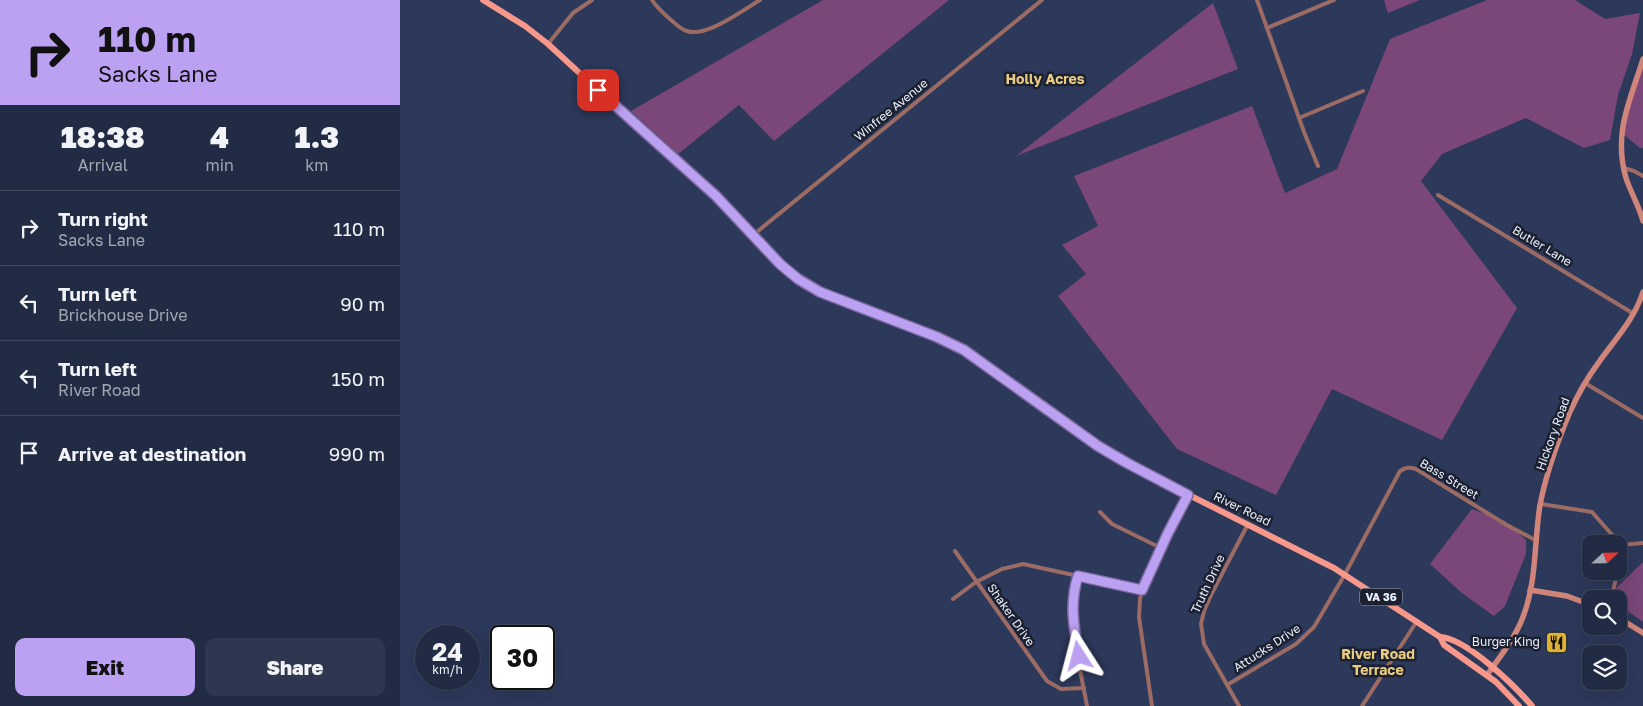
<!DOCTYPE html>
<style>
body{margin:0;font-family:"Golos Text",sans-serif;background:#2e374f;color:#f1f3f6;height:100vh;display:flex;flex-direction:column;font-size:19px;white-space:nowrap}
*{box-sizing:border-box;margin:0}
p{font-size:16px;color:#a2a7b2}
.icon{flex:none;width:28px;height:28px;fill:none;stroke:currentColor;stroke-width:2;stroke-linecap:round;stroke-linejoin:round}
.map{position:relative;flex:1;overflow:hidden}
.drawer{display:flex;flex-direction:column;background:#222b44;width:400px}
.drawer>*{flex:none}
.banner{background:#bca0f2;color:#111;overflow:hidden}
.needle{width:32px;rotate:68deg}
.buttons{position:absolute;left:1182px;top:535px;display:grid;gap:10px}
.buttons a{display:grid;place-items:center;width:45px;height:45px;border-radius:10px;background:#222b44;box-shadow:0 5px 20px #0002,0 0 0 1px #3f475d;font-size:25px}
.speed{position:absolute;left:15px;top:625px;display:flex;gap:10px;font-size:25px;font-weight:700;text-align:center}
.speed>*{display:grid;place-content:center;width:65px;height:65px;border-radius:50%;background:#222b44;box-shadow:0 5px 20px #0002,0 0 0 1px #3f475d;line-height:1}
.speed small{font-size:12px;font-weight:400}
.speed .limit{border:2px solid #111;border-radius:8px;background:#fff;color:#111}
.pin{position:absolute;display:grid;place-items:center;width:42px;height:42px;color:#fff;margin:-21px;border-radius:10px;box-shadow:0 2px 8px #0006}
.me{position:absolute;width:55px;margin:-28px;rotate:351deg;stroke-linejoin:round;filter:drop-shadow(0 0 4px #0008)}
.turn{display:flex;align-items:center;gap:18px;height:105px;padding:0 15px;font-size:22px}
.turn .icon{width:65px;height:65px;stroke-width:2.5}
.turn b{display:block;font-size:35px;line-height:42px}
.eta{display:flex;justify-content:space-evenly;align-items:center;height:85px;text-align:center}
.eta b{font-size:30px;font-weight:800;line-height:35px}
.button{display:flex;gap:10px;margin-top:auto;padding:10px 15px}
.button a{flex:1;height:58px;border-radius:10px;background:#bca0f2;color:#111;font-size:20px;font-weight:800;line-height:58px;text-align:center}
.button a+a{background:#2e374f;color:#f1f3f6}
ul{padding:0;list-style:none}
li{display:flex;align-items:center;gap:15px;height:75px;padding:0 15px;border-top:1px solid #3f475d}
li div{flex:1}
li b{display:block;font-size:19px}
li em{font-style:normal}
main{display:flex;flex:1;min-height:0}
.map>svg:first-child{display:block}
.green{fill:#7a4778}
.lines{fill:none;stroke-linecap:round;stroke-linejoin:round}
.street{stroke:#9b6b64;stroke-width:4}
.secondary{stroke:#d0857b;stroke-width:5.5}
.primary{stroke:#f8988b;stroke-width:6}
.route-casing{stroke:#7a689d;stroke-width:12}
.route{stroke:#bca0f2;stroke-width:9}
.labels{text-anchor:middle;stroke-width:5;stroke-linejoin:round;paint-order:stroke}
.shield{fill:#1c2131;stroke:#adb3c0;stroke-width:1}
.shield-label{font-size:11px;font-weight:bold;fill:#ebf1fe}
.street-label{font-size:12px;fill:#ebf1fe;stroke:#1c2131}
.poi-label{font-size:12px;fill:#ebf1fe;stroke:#1c2131;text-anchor:end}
.neighbourhood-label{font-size:14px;font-weight:bold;fill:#eacc81;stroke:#1c2131}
</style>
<main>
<section class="drawer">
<div class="banner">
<div class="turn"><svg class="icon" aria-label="right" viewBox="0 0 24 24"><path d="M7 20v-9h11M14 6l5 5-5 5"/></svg><div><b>110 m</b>Sacks Lane</div></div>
</div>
<div class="eta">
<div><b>18:38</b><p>Arrival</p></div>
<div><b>4</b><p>min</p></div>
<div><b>1.3</b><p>km</p></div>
</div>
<ul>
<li><svg class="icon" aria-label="right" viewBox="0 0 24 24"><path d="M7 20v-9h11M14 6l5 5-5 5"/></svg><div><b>Turn right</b><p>Sacks Lane</p></div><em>110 m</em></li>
<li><svg class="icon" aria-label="left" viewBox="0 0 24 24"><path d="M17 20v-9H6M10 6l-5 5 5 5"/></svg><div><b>Turn left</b><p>Brickhouse Drive</p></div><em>90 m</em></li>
<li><svg class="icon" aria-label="left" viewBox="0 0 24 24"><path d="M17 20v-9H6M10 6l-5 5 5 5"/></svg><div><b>Turn left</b><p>River Road</p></div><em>150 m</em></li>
<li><svg class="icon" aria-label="arrive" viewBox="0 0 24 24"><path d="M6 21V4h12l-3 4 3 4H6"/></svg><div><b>Arrive at destination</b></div><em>990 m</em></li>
</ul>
<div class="button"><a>Exit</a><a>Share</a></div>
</section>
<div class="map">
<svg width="1243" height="706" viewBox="0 0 1243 706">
<rect width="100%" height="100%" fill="#2d395b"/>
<g class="green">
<path d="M 423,0 L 549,0 L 374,141 L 339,105 L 278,154 L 231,111 Z"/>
<path d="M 984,0 L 1020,0 L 988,13 Z"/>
<path d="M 1087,0 L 1175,0 L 1205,19 L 1240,13 L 1232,54 L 1218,95 L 1210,140 L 1184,148 L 1126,118 L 1042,154 L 1021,181 L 1117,308 L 1042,440 L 932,389 L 876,495 L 777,449 L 658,296 L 686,274 L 662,245 L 698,226 L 674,176 L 852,106 L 885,193 L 937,169 L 990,39 Z"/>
<path d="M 813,3 L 838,69 L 616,156 Z"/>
<path d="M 1243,59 L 1243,148 L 1240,148 L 1222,133 Z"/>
<path d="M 1072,509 L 1105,521 L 1126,540 L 1126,554 L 1105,606 L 1094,616 L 1062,593 L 1030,564 Z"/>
<path d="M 1243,562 L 1243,622 L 1219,605 L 1219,599 L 1209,599 L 1207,597 Z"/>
</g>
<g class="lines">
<g class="street">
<path d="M 252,0 C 257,8 264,14 271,20 C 276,24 280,29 287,31 C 306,38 343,10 360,0"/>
<path d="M 857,0 L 904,132 L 918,166"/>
<path d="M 867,28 L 934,0"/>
<path d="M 148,44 L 173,13 L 192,0"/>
<path d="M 899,118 L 963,91"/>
<path d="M 1224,168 L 1234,171 L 1243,176"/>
<path d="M 1038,195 L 1234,314"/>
<path d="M 353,235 L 642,0"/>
<path d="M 1185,383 L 1243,418"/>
<path d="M 1141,504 L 1192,512 L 1221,545 L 1219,549"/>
<path d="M 700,512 L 712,524 L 761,548"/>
<path d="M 1221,545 L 1243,543"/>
<path d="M 555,551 L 647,681 L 661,689 L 684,688"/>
<path d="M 679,576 C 665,615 680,666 687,706"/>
<path d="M 553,599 L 576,582 L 602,569 L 623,564 L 742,590"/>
<path d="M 1211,599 L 1218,571"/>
<path d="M 827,685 L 896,644 L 914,627 L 945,574 L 1000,471 C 1006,467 1010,467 1016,469 L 1105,524 L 1137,541"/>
<path d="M 752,706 L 739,617 L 740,599 L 745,581 L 768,533 L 788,495"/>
<path d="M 839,706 L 804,644 L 801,624 L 804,611 L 812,593 L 848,524"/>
<path d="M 962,706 L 1017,621"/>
</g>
<g class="secondary">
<path d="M 1243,59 C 1230,101 1213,133 1226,178 C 1231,193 1239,206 1243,221"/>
<path d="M 1130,590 L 1167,596 L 1191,605"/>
<path d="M 1219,618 L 1243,633"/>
<path d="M 1087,675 C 1100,657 1115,638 1123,617 C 1137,581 1134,542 1140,505 C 1146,474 1157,443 1169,414 C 1177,396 1187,378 1199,362 C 1216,338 1234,320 1243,292"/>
</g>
<g class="primary">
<path d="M 83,0 L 125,26 L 148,44 L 224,114 L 316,196 L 380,264 L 398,279 L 421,292 L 537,337 L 564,350 L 709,453 L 777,489 L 934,568 L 1040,637 C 1066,638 1115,686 1132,706"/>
<path d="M 1040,637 L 1044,645 L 1096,682 L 1119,706"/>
</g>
</g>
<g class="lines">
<defs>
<path id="route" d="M 198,90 L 316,196 L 380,264 L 398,279 L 420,292 L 537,337 L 564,350 L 698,446 L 727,463 L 788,495 L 768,533 L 742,590 L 678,576 C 669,604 674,629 679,656"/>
</defs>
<use href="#route" class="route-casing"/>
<use href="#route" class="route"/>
</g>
<defs>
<symbol id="restaurant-square" viewBox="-11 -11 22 22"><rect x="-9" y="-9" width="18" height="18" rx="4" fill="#ddb133" stroke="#1c2131"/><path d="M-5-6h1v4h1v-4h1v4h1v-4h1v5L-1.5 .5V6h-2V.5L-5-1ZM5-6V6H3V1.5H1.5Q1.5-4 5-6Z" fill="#111"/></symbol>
</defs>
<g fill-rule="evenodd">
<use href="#restaurant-square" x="1144" y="630" width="25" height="25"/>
</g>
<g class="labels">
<rect class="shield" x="960" y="588.5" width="42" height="17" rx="4"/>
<g class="shield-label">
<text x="981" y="601">VA 36</text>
</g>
<g class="street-label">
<text transform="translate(491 110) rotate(-39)" y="4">Winfree Avenue</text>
<text transform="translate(1142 246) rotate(31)" y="4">Butler Lane</text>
<text transform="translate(1153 434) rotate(-70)" y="4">Hickory Road</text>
<text transform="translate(1049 479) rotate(31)" y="4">Bass Street</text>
<text transform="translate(842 509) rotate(26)" y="4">River Road</text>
<text transform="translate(808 584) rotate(-65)" y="4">Truth Drive</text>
<text transform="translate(611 615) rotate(55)" y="4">Shaker Drive</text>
<text transform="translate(867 648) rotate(-33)" y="4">Attucks Drive</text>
</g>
<g class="poi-label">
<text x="1140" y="646">Burger King</text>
</g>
<g class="neighbourhood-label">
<text x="645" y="84">Holly Acres</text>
<text x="978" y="659">River Road<tspan x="978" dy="16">Terrace</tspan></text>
</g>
</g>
</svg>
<div class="buttons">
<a><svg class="needle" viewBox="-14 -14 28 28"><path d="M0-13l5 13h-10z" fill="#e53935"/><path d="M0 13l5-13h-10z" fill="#a2a7b2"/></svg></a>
<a><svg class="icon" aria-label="search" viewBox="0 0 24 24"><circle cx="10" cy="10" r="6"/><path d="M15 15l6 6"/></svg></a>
<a><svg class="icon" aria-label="layers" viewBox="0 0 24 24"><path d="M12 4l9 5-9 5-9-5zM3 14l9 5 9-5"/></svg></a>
</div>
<div class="speed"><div>24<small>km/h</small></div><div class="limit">30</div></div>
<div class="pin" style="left:198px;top:90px;background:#d93025"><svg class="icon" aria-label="arrive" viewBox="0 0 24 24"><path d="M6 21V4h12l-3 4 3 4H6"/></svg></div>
<svg class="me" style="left:679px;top:656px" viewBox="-20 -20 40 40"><path d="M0-17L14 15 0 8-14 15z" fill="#bca0f2" stroke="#fff" stroke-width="4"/></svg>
</div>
</main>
